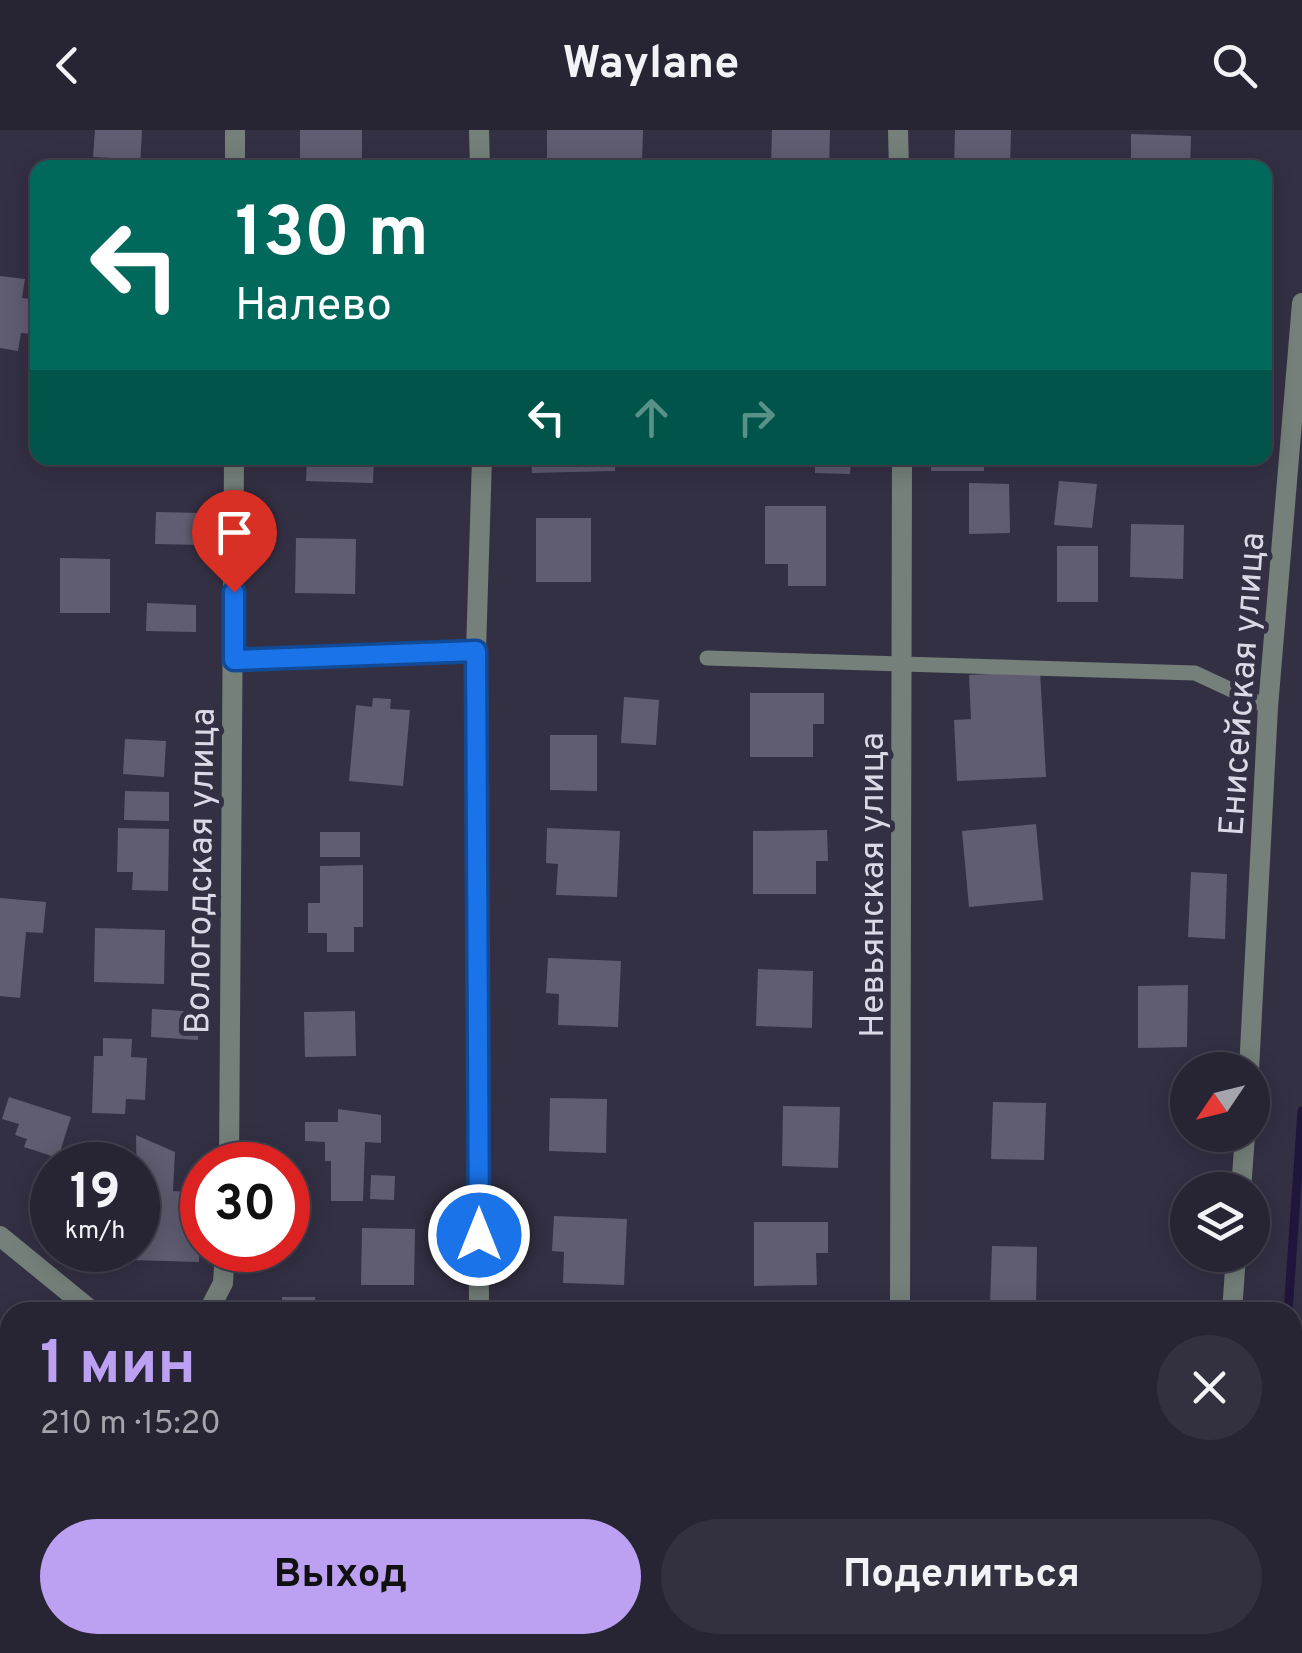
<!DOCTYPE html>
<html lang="ru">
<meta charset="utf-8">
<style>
body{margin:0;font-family:Overpass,sans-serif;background:#33303f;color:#f1f3f6;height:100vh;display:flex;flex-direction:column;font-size:38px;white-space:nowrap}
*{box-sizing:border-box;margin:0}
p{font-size:32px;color:#a4a4ac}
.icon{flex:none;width:55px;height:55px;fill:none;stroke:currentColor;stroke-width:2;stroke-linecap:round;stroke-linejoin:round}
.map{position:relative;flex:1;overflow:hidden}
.details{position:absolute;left:0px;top:1172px;width:1302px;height:352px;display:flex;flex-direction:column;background:#272433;border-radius:30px 30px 0 0;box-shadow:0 5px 25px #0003,0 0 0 2px #43414e}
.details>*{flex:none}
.guide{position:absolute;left:30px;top:30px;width:1242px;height:305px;border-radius:20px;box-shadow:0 5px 25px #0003,0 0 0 2px #43414e;background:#00695c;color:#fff;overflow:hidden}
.needle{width:65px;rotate:235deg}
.buttons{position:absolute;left:1170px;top:922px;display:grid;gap:20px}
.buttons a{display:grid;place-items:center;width:100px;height:100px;border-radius:50%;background:#272433;box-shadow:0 5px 25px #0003,0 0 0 2px #43414e;font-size:50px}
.speed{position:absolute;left:30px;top:1012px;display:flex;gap:20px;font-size:50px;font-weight:700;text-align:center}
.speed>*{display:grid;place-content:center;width:130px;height:130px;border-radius:50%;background:#272433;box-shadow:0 5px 25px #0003,0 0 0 2px #43414e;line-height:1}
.speed small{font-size:25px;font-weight:400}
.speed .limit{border:15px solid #d22;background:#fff;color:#111}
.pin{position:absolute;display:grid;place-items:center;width:85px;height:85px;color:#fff;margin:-102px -42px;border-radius:50% 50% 50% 0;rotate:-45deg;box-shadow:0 0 10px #0007}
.pin .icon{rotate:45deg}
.me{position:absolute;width:110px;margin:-55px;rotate:0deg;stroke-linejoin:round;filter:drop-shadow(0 0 8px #0008)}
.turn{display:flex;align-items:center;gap:35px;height:210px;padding:0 40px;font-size:45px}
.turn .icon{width:130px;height:130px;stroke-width:2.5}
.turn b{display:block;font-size:70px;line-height:85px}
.lanes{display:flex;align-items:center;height:95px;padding:0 40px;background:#0003;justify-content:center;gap:50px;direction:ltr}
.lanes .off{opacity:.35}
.round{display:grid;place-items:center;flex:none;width:105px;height:105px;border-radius:52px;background:#33303f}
.overview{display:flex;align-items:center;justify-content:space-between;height:170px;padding:0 40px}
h1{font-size:60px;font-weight:700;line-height:75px;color:#bca0f2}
.cta{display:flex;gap:20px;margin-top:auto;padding:20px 40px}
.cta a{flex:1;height:115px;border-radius:60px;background:#bca0f2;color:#111;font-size:40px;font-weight:700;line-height:115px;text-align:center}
.cta a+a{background:#33303f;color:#f1f3f6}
header{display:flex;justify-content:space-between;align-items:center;height:130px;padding:0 40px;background:#272433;font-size:45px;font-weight:700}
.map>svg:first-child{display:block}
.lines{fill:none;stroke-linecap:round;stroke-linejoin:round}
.stream{stroke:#20163b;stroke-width:9}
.building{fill:#605c71}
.service{stroke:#75807a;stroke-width:15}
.minor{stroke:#75807a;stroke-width:20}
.tertiary{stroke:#75807a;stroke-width:20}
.route-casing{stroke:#114b97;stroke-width:25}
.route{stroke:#1a73e8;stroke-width:18}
.labels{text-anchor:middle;stroke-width:10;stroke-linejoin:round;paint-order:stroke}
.street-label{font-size:35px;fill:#dbd9e6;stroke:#343044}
</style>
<header><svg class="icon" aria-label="back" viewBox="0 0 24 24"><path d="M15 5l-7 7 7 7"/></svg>Waylane<svg class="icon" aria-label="search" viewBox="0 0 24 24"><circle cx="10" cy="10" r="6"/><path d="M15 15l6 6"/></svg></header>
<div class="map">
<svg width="1302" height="1523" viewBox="0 0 1302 1523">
<rect width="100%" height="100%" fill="#343044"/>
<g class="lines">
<g class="stream">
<path d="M 1288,1182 L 1302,981"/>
<path d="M 1264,1523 L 1264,1515"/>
</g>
</g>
<g class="building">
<path d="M 95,0 L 142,0 L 140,38 L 111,38 L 112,28 L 93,27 Z"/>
<path d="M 300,0 L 362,0 L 362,34 L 300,38 Z"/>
<path d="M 547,0 L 643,0 L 642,33 L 547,33 Z"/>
<path d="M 772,0 L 830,0 L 829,38 L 771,37 Z"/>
<path d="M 955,0 L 1011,0 L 1010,38 L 954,38 Z"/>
<path d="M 1131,4 L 1191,6 L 1190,38 L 1131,38 Z"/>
<path d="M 0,146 L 25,149 L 22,168 L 37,170 L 32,204 L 21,203 L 18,221 L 0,218 Z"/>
<path d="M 131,328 L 170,328 L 170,336 L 132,336 Z"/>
<path d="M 307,328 L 374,329 L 373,353 L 306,351 Z"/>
<path d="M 531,328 L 615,328 L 615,341 L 532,343 Z"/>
<path d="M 815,328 L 851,328 L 850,344 L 815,343 Z"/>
<rect x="931" y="328" width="53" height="13"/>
<path d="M 1059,351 L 1097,354 L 1092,398 L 1054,395 Z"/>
<path d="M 969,353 L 1009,354 L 1010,403 L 969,404 Z"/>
<path d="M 765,376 L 826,376 L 826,456 L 788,456 L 788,434 L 765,434 Z"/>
<path d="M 156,382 L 201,383 L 200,415 L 155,414 Z"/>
<rect x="536" y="388" width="55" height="64"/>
<path d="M 1131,394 L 1184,395 L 1183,449 L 1130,447 Z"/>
<path d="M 296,408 L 356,409 L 355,464 L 295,463 Z"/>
<rect x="1057" y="416" width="41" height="56"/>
<path d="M 60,428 L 110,429 L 110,483 L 60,483 Z"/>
<path d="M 147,473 L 196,475 L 196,502 L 146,501 Z"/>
<path d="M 1040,541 L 1046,647 L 957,651 L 954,590 L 971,589 L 969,545 Z"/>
<path d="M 750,563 L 824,563 L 824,594 L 813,594 L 813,627 L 750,627 Z"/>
<path d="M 624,567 L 659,570 L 656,615 L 621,613 Z"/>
<path d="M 373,568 L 391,569 L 390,579 L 410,580 L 403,656 L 349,651 L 356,575 L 372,577 Z"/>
<path d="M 550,605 L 597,605 L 597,661 L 550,660 Z"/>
<path d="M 125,609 L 166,611 L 164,647 L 123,644 Z"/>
<path d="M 125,661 L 169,662 L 169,691 L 124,690 Z"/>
<path d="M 1036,694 L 1043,770 L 969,777 L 962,701 Z"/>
<path d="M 118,698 L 169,699 L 168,761 L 132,760 L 133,742 L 117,742 Z"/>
<path d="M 547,698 L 620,701 L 617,767 L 556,765 L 558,734 L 546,733 Z"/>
<path d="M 827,700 L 828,731 L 816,731 L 816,764 L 753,764 L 753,701 Z"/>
<rect x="320" y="702" width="40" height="25"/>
<path d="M 363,735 L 363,797 L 354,797 L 354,822 L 327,822 L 327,803 L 308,803 L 308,773 L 320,773 L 320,736 Z"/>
<path d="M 1191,742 L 1227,744 L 1225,809 L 1188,807 Z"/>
<path d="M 0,768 L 46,772 L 43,803 L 26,802 L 20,868 L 0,866 Z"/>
<path d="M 95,798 L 165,800 L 164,854 L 94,852 Z"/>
<path d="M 548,828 L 621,831 L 618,897 L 558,895 L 559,864 L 546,863 Z"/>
<path d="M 758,839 L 813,841 L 812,898 L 756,896 Z"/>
<path d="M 1188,855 L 1187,917 L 1138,918 L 1138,856 Z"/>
<path d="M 152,879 L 199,882 L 198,910 L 151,907 Z"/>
<path d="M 355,881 L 356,926 L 305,927 L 304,882 Z"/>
<path d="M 103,908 L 132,909 L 131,927 L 147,928 L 145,970 L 126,969 L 125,984 L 92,983 L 94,926 L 103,926 Z"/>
<path d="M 9,967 L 71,987 L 58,1028 L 24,1017 L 27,1009 L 15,1005 L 19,994 L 2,989 Z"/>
<path d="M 550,968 L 607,969 L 606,1023 L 549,1021 Z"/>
<path d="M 993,972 L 1046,973 L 1044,1030 L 991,1029 Z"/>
<path d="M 783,976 L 840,977 L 838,1038 L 782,1036 Z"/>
<path d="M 338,979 L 381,985 L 381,1013 L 365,1012 L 363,1071 L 331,1071 L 331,1031 L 325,1031 L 325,1012 L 305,1011 L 305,992 L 338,992 Z"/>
<path d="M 136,1005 L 175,1022 L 173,1061 L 201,1063 L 199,1132 L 131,1130 L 132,1120 L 138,1120 Z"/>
<path d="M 371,1045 L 395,1046 L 394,1070 L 370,1069 Z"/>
<path d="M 554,1086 L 627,1089 L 624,1155 L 563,1153 L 564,1122 L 552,1121 Z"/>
<path d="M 754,1092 L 828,1092 L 828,1123 L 816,1123 L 817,1155 L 754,1156 Z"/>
<path d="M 362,1098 L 415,1099 L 414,1155 L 361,1155 Z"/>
<path d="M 992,1116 L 1037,1117 L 1036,1175 L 990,1174 Z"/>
<rect x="282" y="1167" width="33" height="15"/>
<path d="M 6,1303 L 10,1305 L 10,1334 L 0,1329 Z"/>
<rect x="787" y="1515" width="49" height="8"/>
<rect x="1058" y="1515" width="98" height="8"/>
</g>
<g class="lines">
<g class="service">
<path d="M 707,528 L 1195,543 L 1268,577"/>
<path d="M 234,529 L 476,521"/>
</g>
<g class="minor">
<path d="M 479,0 L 480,38"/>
<path d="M 898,0 L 899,38"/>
<path d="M 235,38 L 235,0"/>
<path d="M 1249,940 L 1268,577 L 1302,173"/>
<path d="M 229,1035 L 234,328"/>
<path d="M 1241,1060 L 1245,1005"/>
<path d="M 208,1182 L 223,1153 L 225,1120"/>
<path d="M 479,1182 L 476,521 L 482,328"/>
<path d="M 900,1182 L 902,328"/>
<path d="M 1232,1182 L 1236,1125"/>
<path d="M 1214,1515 L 1215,1523"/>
<path d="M 12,1523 L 15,1515"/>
<path d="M 402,1523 L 406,1515"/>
<path d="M 893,1523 L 893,1515"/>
</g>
<g class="tertiary">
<path d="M 0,1106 L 93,1182"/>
<path d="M 492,1515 L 502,1523"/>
</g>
</g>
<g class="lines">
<defs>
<path id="route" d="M 234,462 L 234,530 L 476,521 L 479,1105"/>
</defs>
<use href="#route" class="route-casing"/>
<use href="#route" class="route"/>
</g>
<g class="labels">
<g class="street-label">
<text transform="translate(1241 554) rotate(-86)" y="12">Енисейская улица</text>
<text transform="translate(199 741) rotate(-89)" y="12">Вологодская улица</text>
<text transform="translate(871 755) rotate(-90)" y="12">Невьянская улица</text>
</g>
</g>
</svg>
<div class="buttons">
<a><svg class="needle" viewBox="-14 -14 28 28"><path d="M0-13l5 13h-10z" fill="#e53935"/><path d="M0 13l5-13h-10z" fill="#a4a4ac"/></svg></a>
<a><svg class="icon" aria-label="layers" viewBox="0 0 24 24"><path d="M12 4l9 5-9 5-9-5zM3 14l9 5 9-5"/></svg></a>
</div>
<div class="speed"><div>19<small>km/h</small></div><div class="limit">30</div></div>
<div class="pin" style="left:234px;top:462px;background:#d93025"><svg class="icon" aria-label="arrive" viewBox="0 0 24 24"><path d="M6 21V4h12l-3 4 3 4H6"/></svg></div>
<svg class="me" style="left:479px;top:1105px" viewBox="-20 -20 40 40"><circle r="17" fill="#1a73e8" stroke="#fff" stroke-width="3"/><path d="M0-11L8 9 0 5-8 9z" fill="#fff"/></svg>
<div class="guide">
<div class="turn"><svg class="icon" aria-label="left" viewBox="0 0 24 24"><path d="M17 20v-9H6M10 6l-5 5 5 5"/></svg><div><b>130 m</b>Налево</div></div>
<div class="lanes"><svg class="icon" aria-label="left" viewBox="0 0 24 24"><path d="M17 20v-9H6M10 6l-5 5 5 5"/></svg><svg class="icon off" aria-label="ahead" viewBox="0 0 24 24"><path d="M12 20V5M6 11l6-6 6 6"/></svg><svg class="icon off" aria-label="right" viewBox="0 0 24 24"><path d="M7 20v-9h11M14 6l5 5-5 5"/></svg></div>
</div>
<section class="details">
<div class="overview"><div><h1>1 мин</h1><p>210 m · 15:20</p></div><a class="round"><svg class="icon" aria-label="close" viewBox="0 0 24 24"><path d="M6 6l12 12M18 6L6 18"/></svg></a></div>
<div class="cta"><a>Выход</a><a>Поделиться</a></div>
</section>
</div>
